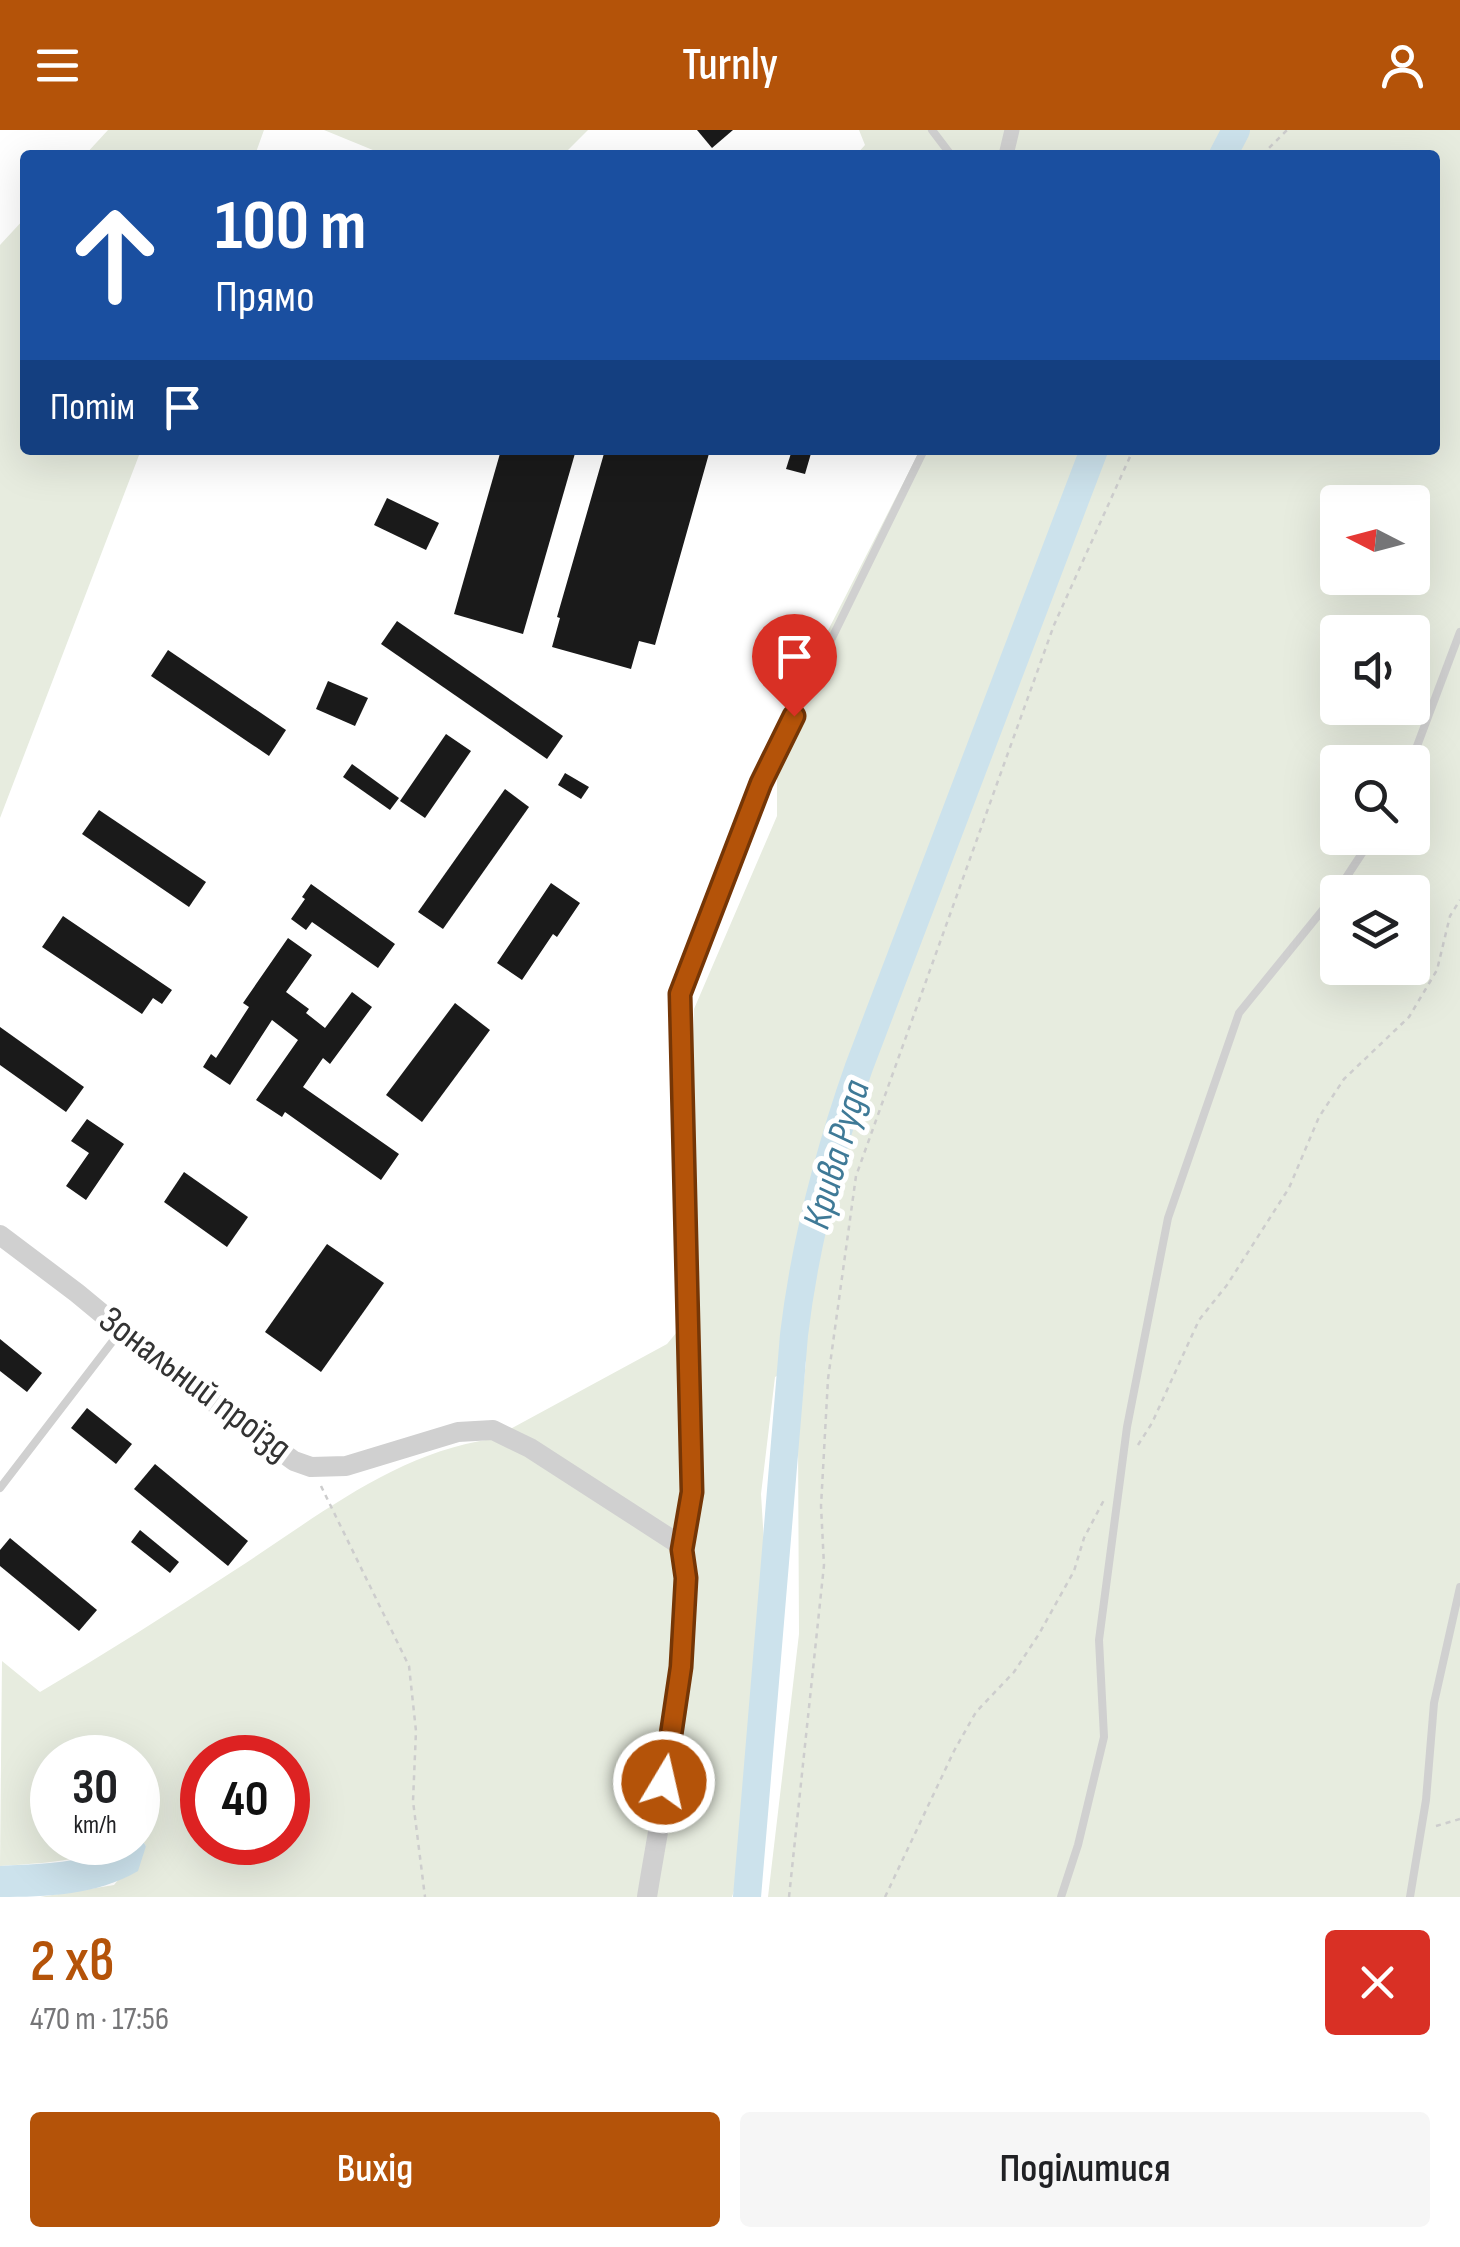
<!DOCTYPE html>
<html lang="uk">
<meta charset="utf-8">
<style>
body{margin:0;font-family:"Sofia Sans Condensed",sans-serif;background:#f6f6f6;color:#202124;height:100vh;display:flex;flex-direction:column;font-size:38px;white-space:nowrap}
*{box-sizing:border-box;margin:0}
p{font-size:32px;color:#757577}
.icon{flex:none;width:55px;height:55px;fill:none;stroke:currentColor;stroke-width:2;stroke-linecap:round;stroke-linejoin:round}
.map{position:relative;height:1767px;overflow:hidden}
.side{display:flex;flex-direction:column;background:#fff;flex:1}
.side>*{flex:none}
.guide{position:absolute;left:20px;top:20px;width:1420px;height:305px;border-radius:10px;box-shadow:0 10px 40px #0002;background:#1a4fa0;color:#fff;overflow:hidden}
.needle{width:65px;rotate:276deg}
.controls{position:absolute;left:1320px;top:355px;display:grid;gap:20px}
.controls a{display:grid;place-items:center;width:110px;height:110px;border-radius:10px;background:#fff;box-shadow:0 10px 40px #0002;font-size:50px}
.speed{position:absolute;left:30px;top:1605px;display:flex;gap:20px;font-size:50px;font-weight:700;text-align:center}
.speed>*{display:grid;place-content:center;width:130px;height:130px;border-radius:50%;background:#fff;box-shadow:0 10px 40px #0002;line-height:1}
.speed small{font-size:25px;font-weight:400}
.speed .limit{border:15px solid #d22;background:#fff;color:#111}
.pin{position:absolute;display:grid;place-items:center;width:85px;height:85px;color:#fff;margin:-102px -42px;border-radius:50% 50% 50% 0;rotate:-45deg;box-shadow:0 0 10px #0007}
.pin .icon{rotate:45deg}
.me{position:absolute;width:110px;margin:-55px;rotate:9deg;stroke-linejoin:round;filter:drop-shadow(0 0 8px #0008)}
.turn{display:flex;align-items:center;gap:35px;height:210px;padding:0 30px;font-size:45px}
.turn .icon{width:130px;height:130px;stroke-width:2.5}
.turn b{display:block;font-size:70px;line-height:85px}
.then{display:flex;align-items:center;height:95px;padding:0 30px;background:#0003;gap:20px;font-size:38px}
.round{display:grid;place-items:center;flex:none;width:105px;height:105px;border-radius:10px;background:#f6f6f6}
.overview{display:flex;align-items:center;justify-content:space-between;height:170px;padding:0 30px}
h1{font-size:60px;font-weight:600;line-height:75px;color:#b45309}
.cta{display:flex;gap:20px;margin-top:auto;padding:20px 30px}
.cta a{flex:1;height:115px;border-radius:10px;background:#b45309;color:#fff;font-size:40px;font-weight:600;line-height:115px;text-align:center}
.cta a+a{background:#f6f6f6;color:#202124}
header{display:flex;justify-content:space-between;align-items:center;height:130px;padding:0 30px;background:#b45309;color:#fff;font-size:45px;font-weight:600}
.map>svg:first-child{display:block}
.green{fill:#e7ecdf;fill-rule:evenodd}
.water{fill:#cce2ec}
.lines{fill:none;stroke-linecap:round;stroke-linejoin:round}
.river{stroke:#cce2ec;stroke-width:28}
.building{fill:#1a1a1a}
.path{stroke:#cdcdcd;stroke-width:2.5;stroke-dasharray:5 5;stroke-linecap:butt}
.service{stroke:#d0d0d0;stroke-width:8}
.minor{stroke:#d0d0d0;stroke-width:15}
.tertiary{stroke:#d0d0d0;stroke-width:20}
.route-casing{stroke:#753606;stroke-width:25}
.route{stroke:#b45309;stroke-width:18}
.labels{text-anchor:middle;stroke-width:10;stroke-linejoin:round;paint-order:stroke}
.street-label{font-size:38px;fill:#333;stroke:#fff}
.water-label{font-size:40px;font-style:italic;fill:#3f7a97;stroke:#fff}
</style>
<header><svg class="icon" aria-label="menu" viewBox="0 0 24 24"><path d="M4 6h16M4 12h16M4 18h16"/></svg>Turnly<svg class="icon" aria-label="person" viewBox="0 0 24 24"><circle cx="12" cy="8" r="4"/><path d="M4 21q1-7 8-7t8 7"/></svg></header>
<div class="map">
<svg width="1460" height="1767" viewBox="0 0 1460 1767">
<rect width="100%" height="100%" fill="#fff"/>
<g class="green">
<path d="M 108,0 L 264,0 L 255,25 L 85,25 Z"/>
<path d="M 324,0 L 588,0 L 563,25 L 385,25 Z"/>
<path d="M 859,0 L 1460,0 L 1460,1767 L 768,1767 L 799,1504 L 798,1308 L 806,1231 L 775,1247 L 761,1364 L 767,1461 L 738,1748 L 732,1767 L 40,1767 L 114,1755 L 146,1716 L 138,1704 L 138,1628 L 52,1628 L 52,1712 L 121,1713 C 83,1732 42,1733 0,1736 L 2,1531 L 40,1562 C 106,1523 171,1482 235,1440 C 316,1388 394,1323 492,1309 L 667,1214 L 692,1184 L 688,1032 L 694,879 L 777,686 L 777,644 L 759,636 L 920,320 L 1435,320 L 1435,25 L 856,25 L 865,15 ZM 1338,372 L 1412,372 L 1412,448 L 1338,448 ZM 1338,502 L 1412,502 L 1412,578 L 1338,578 ZM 1338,632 L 1412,632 L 1412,708 L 1338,708 ZM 1338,762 L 1412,762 L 1412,838 L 1338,838 ZM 202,1628 L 288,1628 L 288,1712 L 202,1712 Z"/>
<path d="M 25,88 L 25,320 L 141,320 L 0,688 L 0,115 Z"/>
</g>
<path class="water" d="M 138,1704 L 146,1716 L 138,1741 C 97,1765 47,1767 0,1767 L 0,1736 C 32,1734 67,1734 99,1724 C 114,1718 121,1712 138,1712 Z"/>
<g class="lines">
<g class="river">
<path d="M 1223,25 L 1236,0"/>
<path d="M 747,1767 L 794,1205 C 805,1112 828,1025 859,937 L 1094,320"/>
</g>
</g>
<g class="building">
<path d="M 697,0 L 733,0 L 712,18 Z"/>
<path d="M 501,320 L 576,320 L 523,504 L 454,484 Z"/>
<path d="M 605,320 L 710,320 L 655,515 L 639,511 L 631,539 L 552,517 L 560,488 L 557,487 Z"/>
<path d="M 792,320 L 812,320 L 805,344 L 786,339 Z"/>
<path d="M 387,368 L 439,393 L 426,420 L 374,395 Z"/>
<path d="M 397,491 L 563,606 L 547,629 L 381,514 Z"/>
<path d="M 168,520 L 286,600 L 269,626 L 151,546 Z"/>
<path d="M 328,551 L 368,568 L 355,596 L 316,579 Z"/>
<path d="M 446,604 L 471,621 L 425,688 L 400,671 Z"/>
<path d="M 352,634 L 399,668 L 390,680 L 343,647 Z"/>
<path d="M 565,643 L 589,657 L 581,669 L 558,655 Z"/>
<path d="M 505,659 L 529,677 L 443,799 L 418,782 Z"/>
<path d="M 99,680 L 206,752 L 189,777 L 82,704 Z"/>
<path d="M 551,753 L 580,773 L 557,807 L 553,804 L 522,850 L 497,833 Z"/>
<path d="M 311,754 L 395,814 L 378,838 L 312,792 L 306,800 L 291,789 L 305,769 L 302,767 Z"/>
<path d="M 63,786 L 172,860 L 162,874 L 153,868 L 142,884 L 42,817 Z"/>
<path d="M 288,808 L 312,825 L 286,862 L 309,879 L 306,883 L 325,898 L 352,862 L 372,877 L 330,934 L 323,928 L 303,957 L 399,1024 L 381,1050 L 285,982 L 282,987 L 256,970 L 298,910 L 272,890 L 230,955 L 203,937 L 211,924 L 216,928 L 249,877 L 243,873 Z"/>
<path d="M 455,873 L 490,900 L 422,992 L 386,965 Z"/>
<path d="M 0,897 L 84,957 L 66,982 L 0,935 Z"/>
<path d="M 87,989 L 124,1014 L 86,1070 L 66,1056 L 89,1023 L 71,1011 Z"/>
<path d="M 184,1042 L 248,1087 L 227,1117 L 164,1072 Z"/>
<path d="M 327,1114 L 384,1153 L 321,1242 L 265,1202 Z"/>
<path d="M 0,1209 L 42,1243 L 27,1262 L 0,1241 Z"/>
<path d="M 87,1278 L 132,1314 L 116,1334 L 71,1298 Z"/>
<path d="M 155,1334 L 248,1411 L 228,1436 L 134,1359 Z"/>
<path d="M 140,1400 L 179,1432 L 170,1443 L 131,1412 Z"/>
<path d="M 10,1408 L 97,1480 L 79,1501 L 0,1436 L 0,1420 Z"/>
</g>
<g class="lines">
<g class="path">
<path d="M 1262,25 L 1287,0"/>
<path d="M 1138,1315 L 1152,1293 L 1199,1190 L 1227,1155 L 1289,1058 L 1319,987 L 1344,949 L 1409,887 L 1437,840 L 1450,786 L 1460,770"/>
<path d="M 321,1356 L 409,1536 L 416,1601 L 413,1671 L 425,1767"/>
<path d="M 1436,1696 L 1460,1689"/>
<path d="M 789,1767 L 824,1435 L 821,1376 L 828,1249 L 856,1046 L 1054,495 L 1133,320"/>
<path d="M 885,1767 L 954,1621 L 976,1582 L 1014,1542 L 1039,1504 L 1074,1441 L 1084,1408 L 1105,1368"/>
</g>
<g class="service">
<path d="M 932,0 L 951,25"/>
<path d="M 1411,632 L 1460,502"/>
<path d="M 0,1358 L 119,1203"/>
<path d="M 683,1416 L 693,1362 L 681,863 L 761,653 L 924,320"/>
<path d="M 1061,1767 L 1078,1715 L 1104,1607 L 1099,1510 L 1127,1297 L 1168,1088 L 1239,883 L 1334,766 L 1372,708"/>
<path d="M 1410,1767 L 1426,1670 L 1434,1573 L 1460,1457"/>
</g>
<path class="minor" d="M 1006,25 L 1012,0"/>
<path class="tertiary" d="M 0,1105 L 77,1163 L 176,1245 L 294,1331 L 311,1337 L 346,1336 L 458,1302 L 493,1300 L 530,1318 L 677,1413 C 707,1452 656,1708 647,1767"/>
</g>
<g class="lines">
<defs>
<path id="route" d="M 664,1652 L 681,1537 L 686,1448 L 682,1420 L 692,1362 L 680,864 L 761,653 L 794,586"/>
</defs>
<use href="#route" class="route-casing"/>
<use href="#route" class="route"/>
</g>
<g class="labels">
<g class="street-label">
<text transform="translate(196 1253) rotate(37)" y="13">Зональний проїзд</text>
</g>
<g class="water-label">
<text transform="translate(835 1024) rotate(-74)" y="14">Крива Руда</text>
</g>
</g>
</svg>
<div class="controls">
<a><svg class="needle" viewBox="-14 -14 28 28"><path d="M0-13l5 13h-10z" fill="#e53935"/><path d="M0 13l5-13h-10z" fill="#757577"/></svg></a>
<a><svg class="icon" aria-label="sound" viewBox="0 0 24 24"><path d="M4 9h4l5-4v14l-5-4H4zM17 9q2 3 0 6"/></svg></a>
<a><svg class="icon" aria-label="search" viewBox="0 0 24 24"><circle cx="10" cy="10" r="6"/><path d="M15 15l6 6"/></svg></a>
<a><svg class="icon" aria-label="layers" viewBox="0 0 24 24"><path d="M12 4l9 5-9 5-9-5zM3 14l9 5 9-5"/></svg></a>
</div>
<div class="speed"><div>30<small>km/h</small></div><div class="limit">40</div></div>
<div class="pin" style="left:794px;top:586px;background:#d93025"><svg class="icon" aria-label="arrive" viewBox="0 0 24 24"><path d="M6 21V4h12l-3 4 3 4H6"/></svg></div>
<svg class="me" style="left:664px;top:1652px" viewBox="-20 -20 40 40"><circle r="17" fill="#b45309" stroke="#fff" stroke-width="3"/><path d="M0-11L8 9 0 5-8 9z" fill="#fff"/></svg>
<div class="guide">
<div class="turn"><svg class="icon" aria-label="ahead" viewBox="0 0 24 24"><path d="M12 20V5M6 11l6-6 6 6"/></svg><div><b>100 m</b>Прямо</div></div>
<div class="then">Потім<svg class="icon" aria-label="arrive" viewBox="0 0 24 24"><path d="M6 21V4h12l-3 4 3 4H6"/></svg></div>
</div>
</div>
<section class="side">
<div class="overview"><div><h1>2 хв</h1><p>470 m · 17:56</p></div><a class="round" style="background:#d93025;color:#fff"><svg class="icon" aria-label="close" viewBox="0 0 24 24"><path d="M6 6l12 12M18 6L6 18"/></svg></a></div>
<div class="cta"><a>Вихід</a><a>Поділитися</a></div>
</section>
